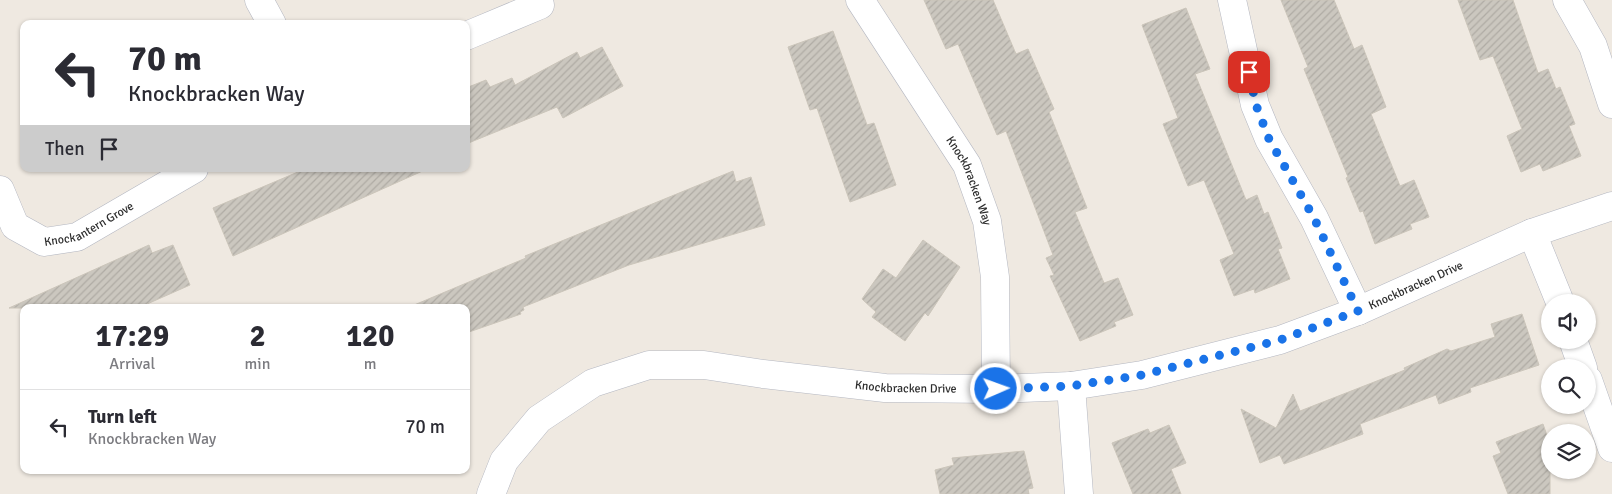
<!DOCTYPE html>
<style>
body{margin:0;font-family:Signika,sans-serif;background:#f7f7f7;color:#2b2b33;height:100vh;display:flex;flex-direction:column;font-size:19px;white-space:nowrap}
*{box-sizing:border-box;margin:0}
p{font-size:16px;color:#7c7c81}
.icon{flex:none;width:28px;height:28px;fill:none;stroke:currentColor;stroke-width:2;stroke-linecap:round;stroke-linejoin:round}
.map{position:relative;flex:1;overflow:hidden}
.sheet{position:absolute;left:20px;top:304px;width:450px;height:170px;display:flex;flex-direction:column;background:#fff;border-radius:10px;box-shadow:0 1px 4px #0004}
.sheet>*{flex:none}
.top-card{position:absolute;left:20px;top:20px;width:450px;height:152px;border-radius:10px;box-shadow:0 1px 4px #0004;background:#fff;color:#2b2b33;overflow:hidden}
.controls{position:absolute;left:1541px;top:294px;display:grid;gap:10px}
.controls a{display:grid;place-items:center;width:55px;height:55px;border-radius:50%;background:#fff;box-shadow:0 1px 4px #0004;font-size:25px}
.pin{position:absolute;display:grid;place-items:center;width:42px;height:42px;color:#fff;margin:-21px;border-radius:10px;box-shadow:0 2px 8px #0006}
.me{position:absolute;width:55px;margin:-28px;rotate:88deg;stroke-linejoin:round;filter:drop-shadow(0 0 4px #0008)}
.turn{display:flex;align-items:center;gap:18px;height:105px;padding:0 25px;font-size:22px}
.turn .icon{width:65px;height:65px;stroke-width:2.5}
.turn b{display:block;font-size:35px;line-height:42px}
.then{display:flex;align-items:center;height:48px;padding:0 25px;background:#0003;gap:10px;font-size:19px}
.eta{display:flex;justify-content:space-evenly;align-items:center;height:85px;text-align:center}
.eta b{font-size:30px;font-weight:700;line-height:35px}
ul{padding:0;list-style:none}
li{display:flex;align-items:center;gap:15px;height:75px;padding:0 25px;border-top:1px solid #e1e1e2}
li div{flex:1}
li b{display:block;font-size:19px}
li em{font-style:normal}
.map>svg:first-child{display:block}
.building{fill:url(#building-hatch);stroke:#cbc5ba}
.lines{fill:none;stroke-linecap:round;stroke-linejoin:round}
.street-casing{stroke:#b4b7c1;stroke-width:29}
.street{stroke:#fff;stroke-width:28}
.route{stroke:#1a73e8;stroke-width:9;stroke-dasharray:0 16.2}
.labels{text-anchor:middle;stroke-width:4;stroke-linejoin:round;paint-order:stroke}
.street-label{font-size:12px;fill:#2e2e2e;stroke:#fff}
</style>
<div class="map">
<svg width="1612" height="494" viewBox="0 0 1612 494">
<defs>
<pattern id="building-hatch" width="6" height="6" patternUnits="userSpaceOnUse" patternTransform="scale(1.25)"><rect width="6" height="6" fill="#cbc7bf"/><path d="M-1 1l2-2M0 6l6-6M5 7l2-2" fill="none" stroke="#afaba4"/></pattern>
</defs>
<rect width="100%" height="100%" fill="#efe9e1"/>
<g class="building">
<path d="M 924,0 L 993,0 L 1016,54 L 1028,49 L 1054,109 L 1049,112 L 1087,208 L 1075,212 L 1104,283 L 1118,278 L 1133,315 L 1114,322 L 1116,326 L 1080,341 L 1050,276 L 1054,275 L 1046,258 L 1053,255 L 1006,131 L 997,135 L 958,44 L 946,49 Z"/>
<path d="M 1281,0 L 1334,0 L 1354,49 L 1362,45 L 1386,107 L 1371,114 L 1400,186 L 1414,180 L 1429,217 L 1410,224 L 1412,229 L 1375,244 L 1363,211 L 1360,212 L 1346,178 L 1348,177 L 1304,69 L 1308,67 Z"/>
<path d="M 1458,0 L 1513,0 L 1538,73 L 1548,69 L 1556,89 L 1560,87 L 1575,124 L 1569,126 L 1581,156 L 1543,171 L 1540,164 L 1521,172 L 1507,136 L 1522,129 L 1493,56 L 1480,60 Z"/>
<path d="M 1186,8 L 1210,69 L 1195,74 L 1246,200 L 1257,195 L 1264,214 L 1268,212 L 1282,248 L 1278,249 L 1290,279 L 1255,293 L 1254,289 L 1234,296 L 1220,260 L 1234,254 L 1204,180 L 1188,186 L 1163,124 L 1178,118 L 1142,25 Z"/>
<path d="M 833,31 L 867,125 L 874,123 L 896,185 L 850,202 L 817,108 L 810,110 L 788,47 Z"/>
<path d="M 602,47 L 623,86 L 563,118 L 557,107 L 466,144 L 466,88 L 486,80 L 490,87 L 512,78 L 515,85 L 577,52 L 580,58 Z"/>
<path d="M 305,169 L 427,169 L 233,256 L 213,208 Z"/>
<path d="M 733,171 L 736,182 L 751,177 L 765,225 L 629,265 L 523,307 L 524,310 L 520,312 L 521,314 L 466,333 L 466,308 L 407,308 L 526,258 L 525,256 Z"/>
<path d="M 923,240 L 960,267 L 928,316 L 925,313 L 905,341 L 872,317 L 876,312 L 862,299 L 883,269 L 896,278 Z"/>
<path d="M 149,245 L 152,253 L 173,245 L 190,285 L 138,308 L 9,308 Z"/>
<path d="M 1522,314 L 1539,365 L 1470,388 L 1471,392 L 1439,404 L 1436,395 L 1378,417 L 1360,424 L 1363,434 L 1284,464 L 1280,455 L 1260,463 L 1241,409 L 1276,428 L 1293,394 L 1300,411 L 1405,370 L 1404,368 L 1447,349 L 1451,351 L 1495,337 L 1491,324 Z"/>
<path d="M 1543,424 L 1550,444 L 1550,494 L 1508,494 L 1493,456 L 1501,453 L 1496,442 Z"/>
<path d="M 1169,425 L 1186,463 L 1171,469 L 1181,494 L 1133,494 L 1112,443 L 1148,429 L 1150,433 Z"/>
<path d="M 1024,451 L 1033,488 L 1028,489 L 1029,494 L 940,494 L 935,470 L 954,465 L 952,458 Z"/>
</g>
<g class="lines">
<defs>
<g id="street">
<path d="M 259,0 L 272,24"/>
<path id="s1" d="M 860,0 L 967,165 L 987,221 L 995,277 L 996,389"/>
<path d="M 1232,0 L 1255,105 L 1269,139 L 1314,218 L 1358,311"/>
<path d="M 1567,0 L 1593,46 L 1612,104"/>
<path d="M 466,36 L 540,5"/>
<path id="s2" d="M 0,190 L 15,226 L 44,242 L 77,237 L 194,169"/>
<path d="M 1532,233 L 1560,302"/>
<path d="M 1573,340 L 1583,368"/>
<path d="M 1588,380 L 1612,448"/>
<path d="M 1071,386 L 1079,494"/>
<path id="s3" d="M 491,494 L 504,461 L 539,419 L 593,383 L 649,365 L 704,365 L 763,374 L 885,388 L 996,389 L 1071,386 L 1142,375 L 1280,340 L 1358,311 L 1532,233 L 1612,206"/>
</g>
</defs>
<use href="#street" class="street-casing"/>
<use href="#street" class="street"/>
</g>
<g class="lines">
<path class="route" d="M 996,389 L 1071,386 L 1142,375 L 1280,340 L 1358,311 L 1314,218 L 1269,139 L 1256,105 L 1249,72"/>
</g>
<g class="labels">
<g class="street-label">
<text dy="4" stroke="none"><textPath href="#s1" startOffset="212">Knockbracken Way</textPath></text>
<text dy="4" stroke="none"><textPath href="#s2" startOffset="121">Knockantern Grove</textPath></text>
<text dy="4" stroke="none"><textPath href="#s3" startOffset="998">Knockbracken Drive</textPath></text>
<text dy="4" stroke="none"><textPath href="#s3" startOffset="472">Knockbracken Drive</textPath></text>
</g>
</g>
</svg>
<div class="controls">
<a><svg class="icon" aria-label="sound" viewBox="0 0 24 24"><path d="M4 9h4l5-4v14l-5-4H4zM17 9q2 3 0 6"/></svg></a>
<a><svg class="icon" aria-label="search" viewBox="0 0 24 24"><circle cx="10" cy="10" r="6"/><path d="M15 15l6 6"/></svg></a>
<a><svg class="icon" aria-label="layers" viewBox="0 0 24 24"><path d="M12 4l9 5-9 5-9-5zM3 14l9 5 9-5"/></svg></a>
</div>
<div class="pin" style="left:1249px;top:72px;background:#d93025"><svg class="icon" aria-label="arrive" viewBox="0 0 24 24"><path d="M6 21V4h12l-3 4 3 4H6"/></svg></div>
<svg class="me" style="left:996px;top:389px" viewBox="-20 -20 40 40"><circle r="17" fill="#1a73e8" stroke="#fff" stroke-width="3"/><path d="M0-11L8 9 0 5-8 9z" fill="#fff"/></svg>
<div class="top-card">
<div class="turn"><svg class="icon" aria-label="left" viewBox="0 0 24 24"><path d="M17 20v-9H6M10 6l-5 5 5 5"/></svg><div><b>70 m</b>Knockbracken Way</div></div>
<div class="then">Then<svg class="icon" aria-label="arrive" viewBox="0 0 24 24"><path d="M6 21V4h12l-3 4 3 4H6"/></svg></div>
</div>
<section class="sheet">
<div class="eta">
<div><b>17:29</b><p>Arrival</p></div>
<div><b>2</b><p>min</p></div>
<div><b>120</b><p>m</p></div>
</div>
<ul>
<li><svg class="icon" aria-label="left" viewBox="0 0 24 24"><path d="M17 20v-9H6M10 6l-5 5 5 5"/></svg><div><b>Turn left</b><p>Knockbracken Way</p></div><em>70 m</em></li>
</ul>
</section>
</div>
